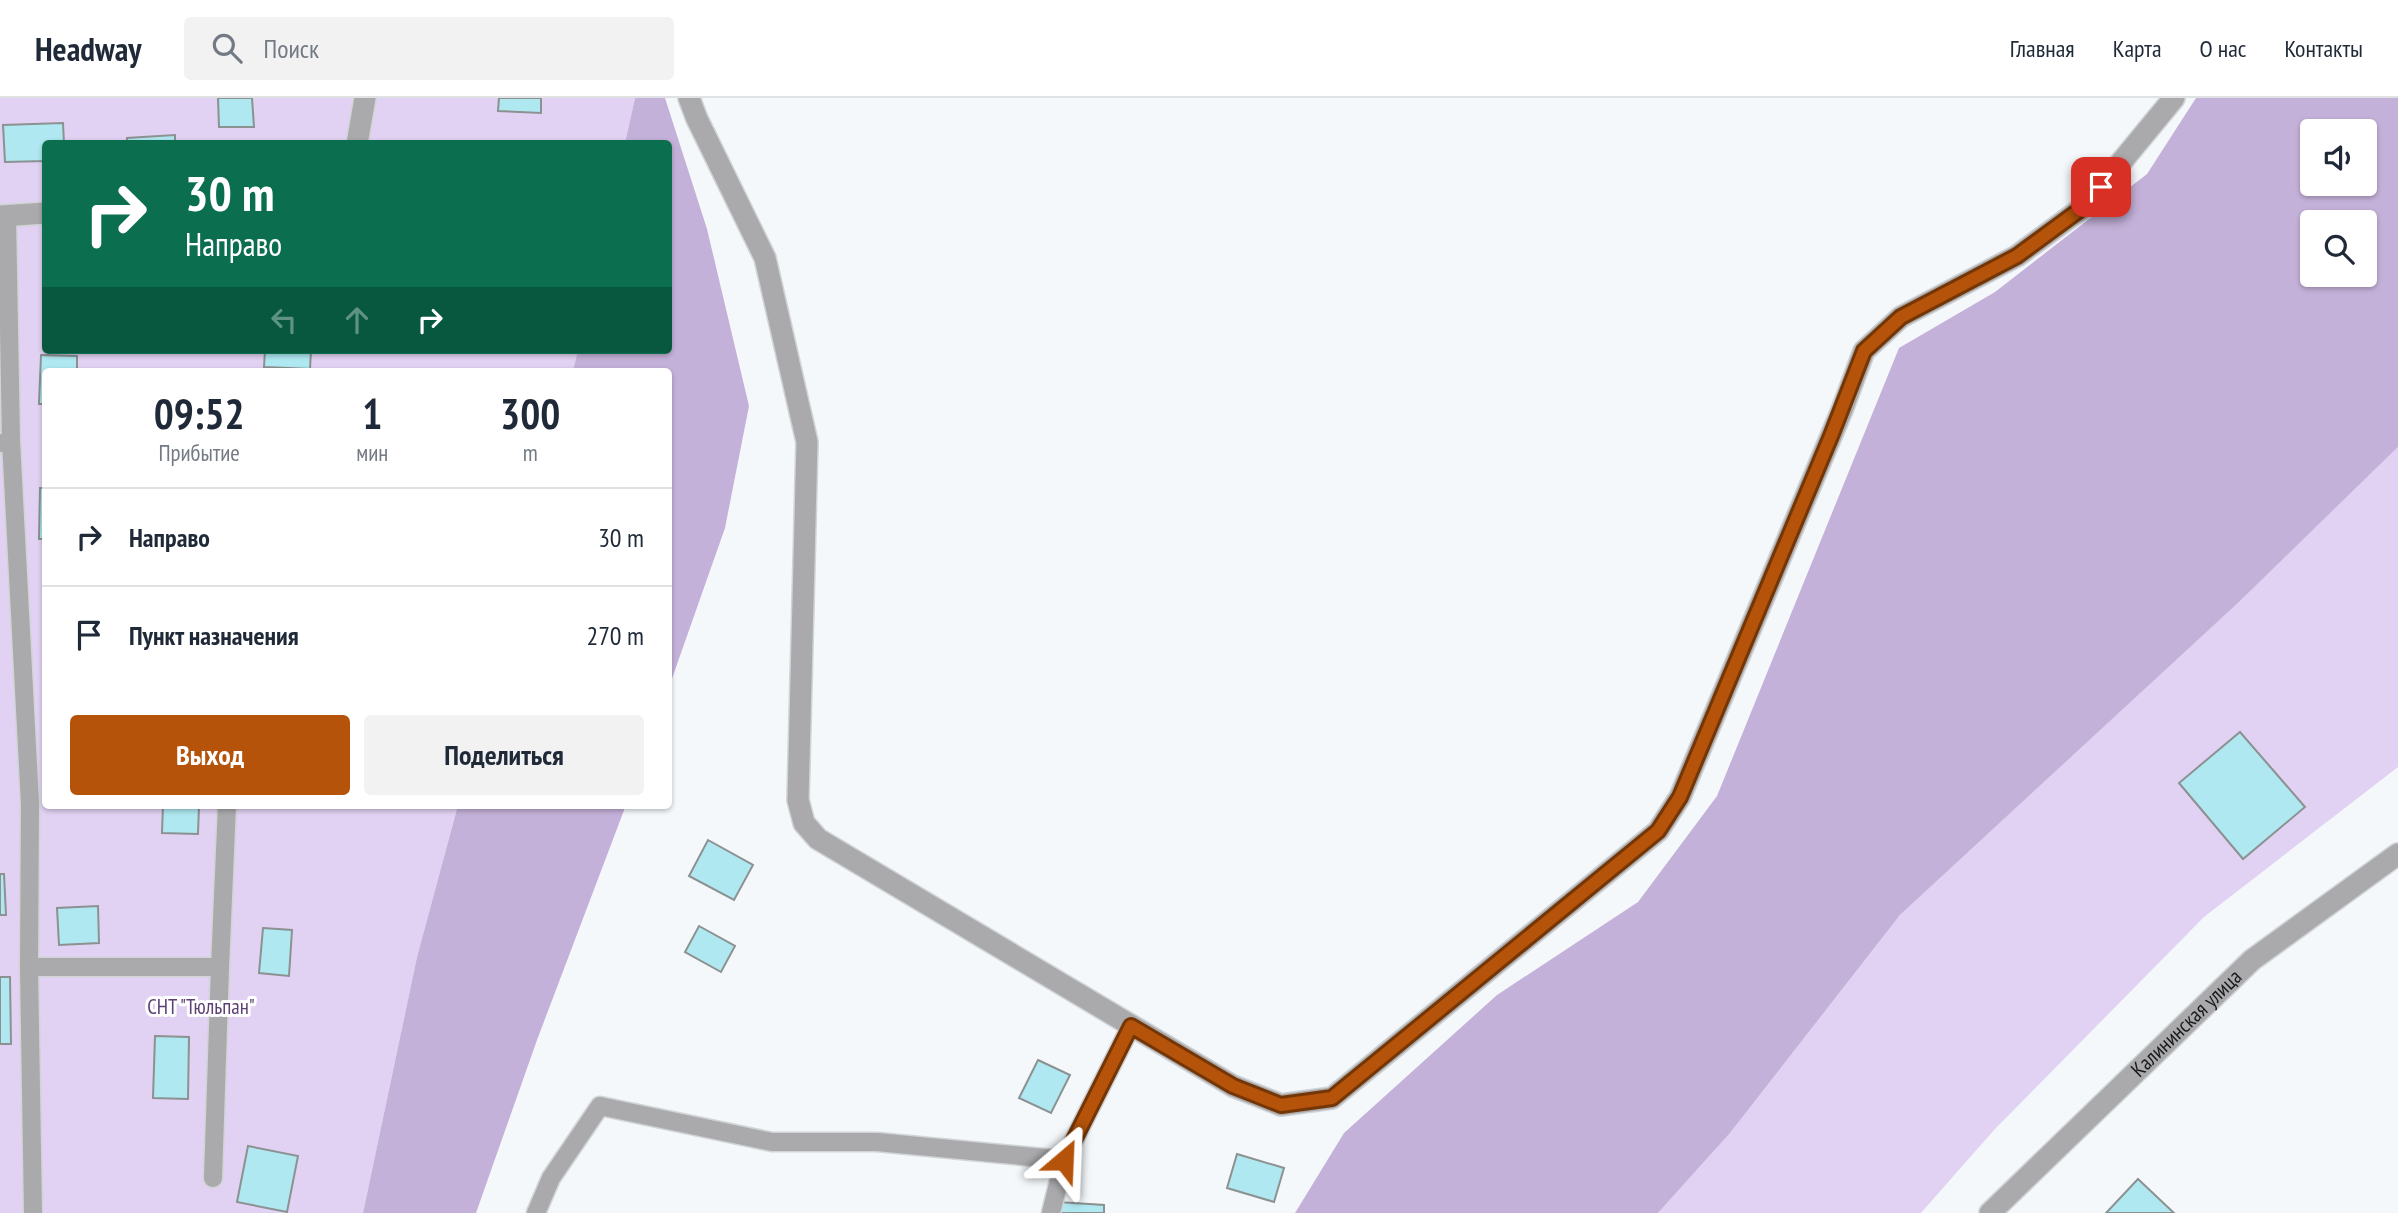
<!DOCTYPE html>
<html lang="ru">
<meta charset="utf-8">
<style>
body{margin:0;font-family:"PT Sans Narrow",sans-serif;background:#f2f2f3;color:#1f2937;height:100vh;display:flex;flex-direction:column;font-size:26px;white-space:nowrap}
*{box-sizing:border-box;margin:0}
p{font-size:23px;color:#747a83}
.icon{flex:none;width:38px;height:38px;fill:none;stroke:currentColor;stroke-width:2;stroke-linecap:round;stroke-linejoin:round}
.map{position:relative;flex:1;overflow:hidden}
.details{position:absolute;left:42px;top:270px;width:630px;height:441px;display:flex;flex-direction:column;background:#fff;border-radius:7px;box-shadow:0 2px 5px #0004}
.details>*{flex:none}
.banner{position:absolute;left:42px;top:42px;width:630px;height:214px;border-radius:7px;box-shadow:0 2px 5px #0004;background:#0b6e4f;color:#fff;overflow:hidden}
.controls{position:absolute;left:2300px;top:21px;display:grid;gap:14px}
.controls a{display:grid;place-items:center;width:77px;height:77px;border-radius:7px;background:#fff;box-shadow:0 2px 5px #0004;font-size:35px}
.pin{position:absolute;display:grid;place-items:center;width:60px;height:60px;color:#fff;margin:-30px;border-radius:14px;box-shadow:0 4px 10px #0006}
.me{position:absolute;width:77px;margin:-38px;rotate:26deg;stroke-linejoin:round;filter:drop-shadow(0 0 5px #0008)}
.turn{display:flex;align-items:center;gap:24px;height:147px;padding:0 28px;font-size:32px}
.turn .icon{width:91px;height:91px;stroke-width:2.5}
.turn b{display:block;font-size:49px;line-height:60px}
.lanes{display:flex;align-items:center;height:66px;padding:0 28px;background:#0003;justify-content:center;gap:35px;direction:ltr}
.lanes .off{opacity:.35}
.eta{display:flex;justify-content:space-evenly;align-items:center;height:119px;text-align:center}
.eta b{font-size:42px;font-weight:800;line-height:49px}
.primary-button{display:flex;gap:14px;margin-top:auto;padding:14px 28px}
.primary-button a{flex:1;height:80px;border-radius:7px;background:#b45309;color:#fff;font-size:28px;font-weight:800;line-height:80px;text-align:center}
.primary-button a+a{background:#f2f2f3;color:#1f2937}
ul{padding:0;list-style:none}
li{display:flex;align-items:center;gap:21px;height:98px;padding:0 28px;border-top:2px solid #e0e1e3}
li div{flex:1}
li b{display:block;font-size:26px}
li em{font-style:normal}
header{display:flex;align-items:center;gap:42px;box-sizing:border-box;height:98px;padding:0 35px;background:#fff;border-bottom:2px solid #e0e1e3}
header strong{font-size:33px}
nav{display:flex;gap:38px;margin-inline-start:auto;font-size:24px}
.search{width:490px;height:63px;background:#f2f2f3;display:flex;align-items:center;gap:18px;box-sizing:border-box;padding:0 24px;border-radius:7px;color:#747a83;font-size:26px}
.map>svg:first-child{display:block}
.green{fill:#e1d2f3}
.forest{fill:#c4b1d9;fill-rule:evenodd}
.building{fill:#afe8f1;stroke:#8c9191;stroke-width:2}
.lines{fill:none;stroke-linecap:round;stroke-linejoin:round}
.service-casing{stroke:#d1d4d7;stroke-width:21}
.minor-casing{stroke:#d1d4d7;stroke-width:24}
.service{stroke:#aaaaac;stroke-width:18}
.minor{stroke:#aaaaac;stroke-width:21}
.route-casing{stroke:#753606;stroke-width:18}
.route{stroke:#b45309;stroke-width:12}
.labels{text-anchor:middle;stroke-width:6;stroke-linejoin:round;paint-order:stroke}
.park-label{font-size:21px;fill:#5c4175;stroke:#fff}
.street-label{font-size:21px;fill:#191a1b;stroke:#fff}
</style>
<header>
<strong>Headway</strong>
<div class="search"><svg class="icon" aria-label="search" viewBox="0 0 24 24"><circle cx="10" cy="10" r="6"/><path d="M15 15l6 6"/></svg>Поиск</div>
<nav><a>Главная</a><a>Карта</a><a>О нас</a><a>Контакты</a></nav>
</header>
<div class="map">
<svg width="2398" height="1115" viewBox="0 0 2398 1115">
<rect width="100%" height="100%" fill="#f4f8fb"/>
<g class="green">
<path d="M 0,0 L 635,0 L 625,45 L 46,46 L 46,252 L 578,252 L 573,273 L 46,273 L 46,707 L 458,707 L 417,859 L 363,1115 L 0,1115 Z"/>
<path d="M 2398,349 L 2398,669 L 2204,819 L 1994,1032 L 1921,1115 L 1658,1115 L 1730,1035 L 1900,817 L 2239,504 Z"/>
</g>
<g class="forest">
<path d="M 635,0 L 665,0 L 707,131 L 749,308 L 725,430 L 669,589 L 668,273 L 573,273 L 578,252 L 668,252 L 668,46 L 625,45 Z"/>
<path d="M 2196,0 L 2398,0 L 2398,349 L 2239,504 L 1900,817 L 1730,1035 L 1658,1115 L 1295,1115 L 1344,1035 L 1497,897 L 1638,804 L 1717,698 L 1899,250 L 1995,194 L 2147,76 ZM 2364,33 L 2364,86 L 2312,86 L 2312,33 ZM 2312,124 L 2364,124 L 2364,177 L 2312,177 Z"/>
<path d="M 458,707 L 626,707 L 537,942 L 476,1115 L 363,1115 L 417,859 Z"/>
</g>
<g class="building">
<path d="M 218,0 L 252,0 L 254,29 L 219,29 Z"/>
<path d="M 499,0 L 541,0 L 541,15 L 498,13 Z"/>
<path d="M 63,25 L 64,46 L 46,46 L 46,63 L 5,64 L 3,27 Z"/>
<path d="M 175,37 L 175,46 L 127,46 L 127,40 Z"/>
<path d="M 265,252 L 311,252 L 310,271 L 264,269 Z"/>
<path d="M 41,257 L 77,258 L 77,273 L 46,273 L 46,306 L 39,306 Z"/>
<path d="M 40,390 L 46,390 L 46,441 L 39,441 Z"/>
<path d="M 2240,634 L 2305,709 L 2243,761 L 2179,685 Z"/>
<path d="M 163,707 L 199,707 L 198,736 L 162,735 Z"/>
<path d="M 708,742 L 753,767 L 734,802 L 689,778 Z"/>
<path d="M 0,776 L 4,776 L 6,817 L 0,817 Z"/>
<path d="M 98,808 L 99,845 L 59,847 L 57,810 Z"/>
<path d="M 699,828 L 735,848 L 721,874 L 685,854 Z"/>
<path d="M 263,830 L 292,832 L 289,878 L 259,875 Z"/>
<path d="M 0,879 L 10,879 L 11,946 L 0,946 Z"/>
<path d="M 155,938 L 189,939 L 188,1001 L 153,1000 Z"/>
<path d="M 1038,962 L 1070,977 L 1051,1015 L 1019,1000 Z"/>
<path d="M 248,1048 L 298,1058 L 287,1114 L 237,1104 Z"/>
<path d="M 1237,1056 L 1284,1070 L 1274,1104 L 1227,1090 Z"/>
<path d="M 2138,1081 L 2174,1115 L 2106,1115 Z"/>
<path d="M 1058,1104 L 1104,1107 L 1104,1115 L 1057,1115 Z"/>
</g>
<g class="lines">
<defs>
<g id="service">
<path d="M 11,343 L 30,706 L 29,869 L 33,1115"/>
<path d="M 2,345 L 11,343 L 7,118"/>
<path d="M 29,869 L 220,869 L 227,707"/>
<path d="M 213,1080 L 220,869"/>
<path d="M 536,1115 L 551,1080 L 600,1008 L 772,1044 L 877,1044 L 1064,1062"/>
<path d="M 1051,1115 L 1064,1062 L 1131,928"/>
</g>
<g id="minor">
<path d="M 689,0 L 697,21 L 765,160 L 807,344 L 798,702 L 804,725 L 818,741 L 1233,988 L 1281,1007 L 1332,1000 L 1658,733 L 1680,699 L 1842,312 L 1864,253 L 1901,219 L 2017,158 L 2085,108 L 2174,0"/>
<path d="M 357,46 L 365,0"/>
<path d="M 0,118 L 46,115"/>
<path id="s1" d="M 1990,1115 L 2252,862 L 2398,756"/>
</g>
</defs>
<use href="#service" class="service-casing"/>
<use href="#minor" class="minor-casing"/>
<use href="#service" class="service"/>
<use href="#minor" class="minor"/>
</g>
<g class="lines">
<defs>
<path id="route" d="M 1064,1062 L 1131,928 L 1233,988 L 1281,1007 L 1332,1000 L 1658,733 L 1680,699 L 1831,338 L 1864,253 L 1901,219 L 2017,158 L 2085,108 L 2101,89"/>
</defs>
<use href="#route" class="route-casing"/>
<use href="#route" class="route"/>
</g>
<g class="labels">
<g class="park-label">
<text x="201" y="916">СНТ "Тюльпан"</text>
</g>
<g class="street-label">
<text dy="7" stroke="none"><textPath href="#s1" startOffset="273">Калининская улица</textPath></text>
</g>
</g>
</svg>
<div class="controls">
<a><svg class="icon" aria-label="sound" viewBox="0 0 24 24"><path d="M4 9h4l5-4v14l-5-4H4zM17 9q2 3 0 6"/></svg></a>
<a><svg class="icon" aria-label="search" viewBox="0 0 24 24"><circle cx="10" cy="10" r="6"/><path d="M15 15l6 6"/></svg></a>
</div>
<div class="pin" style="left:2101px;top:89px;background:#d93025"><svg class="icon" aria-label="arrive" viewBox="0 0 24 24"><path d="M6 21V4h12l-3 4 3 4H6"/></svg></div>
<svg class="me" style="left:1064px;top:1062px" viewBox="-20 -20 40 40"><path d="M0-17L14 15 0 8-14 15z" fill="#b45309" stroke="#fff" stroke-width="4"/></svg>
<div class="banner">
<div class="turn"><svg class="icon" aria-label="right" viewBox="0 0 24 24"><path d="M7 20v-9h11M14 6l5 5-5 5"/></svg><div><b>30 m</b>Направо</div></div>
<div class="lanes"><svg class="icon off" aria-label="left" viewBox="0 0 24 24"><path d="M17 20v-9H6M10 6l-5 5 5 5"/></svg><svg class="icon off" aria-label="ahead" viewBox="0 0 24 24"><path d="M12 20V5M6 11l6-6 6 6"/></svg><svg class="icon" aria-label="right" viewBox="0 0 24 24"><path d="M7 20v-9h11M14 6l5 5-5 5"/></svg></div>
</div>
<section class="details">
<div class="eta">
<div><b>09:52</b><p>Прибытие</p></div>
<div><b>1</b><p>мин</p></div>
<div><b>300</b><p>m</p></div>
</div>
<ul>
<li><svg class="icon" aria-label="right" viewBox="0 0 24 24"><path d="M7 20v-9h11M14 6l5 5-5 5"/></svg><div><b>Направо</b></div><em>30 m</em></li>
<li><svg class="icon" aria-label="arrive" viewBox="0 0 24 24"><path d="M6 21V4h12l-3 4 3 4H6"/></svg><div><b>Пункт назначения</b></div><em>270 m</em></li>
</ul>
<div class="primary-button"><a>Выход</a><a>Поделиться</a></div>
</section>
</div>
